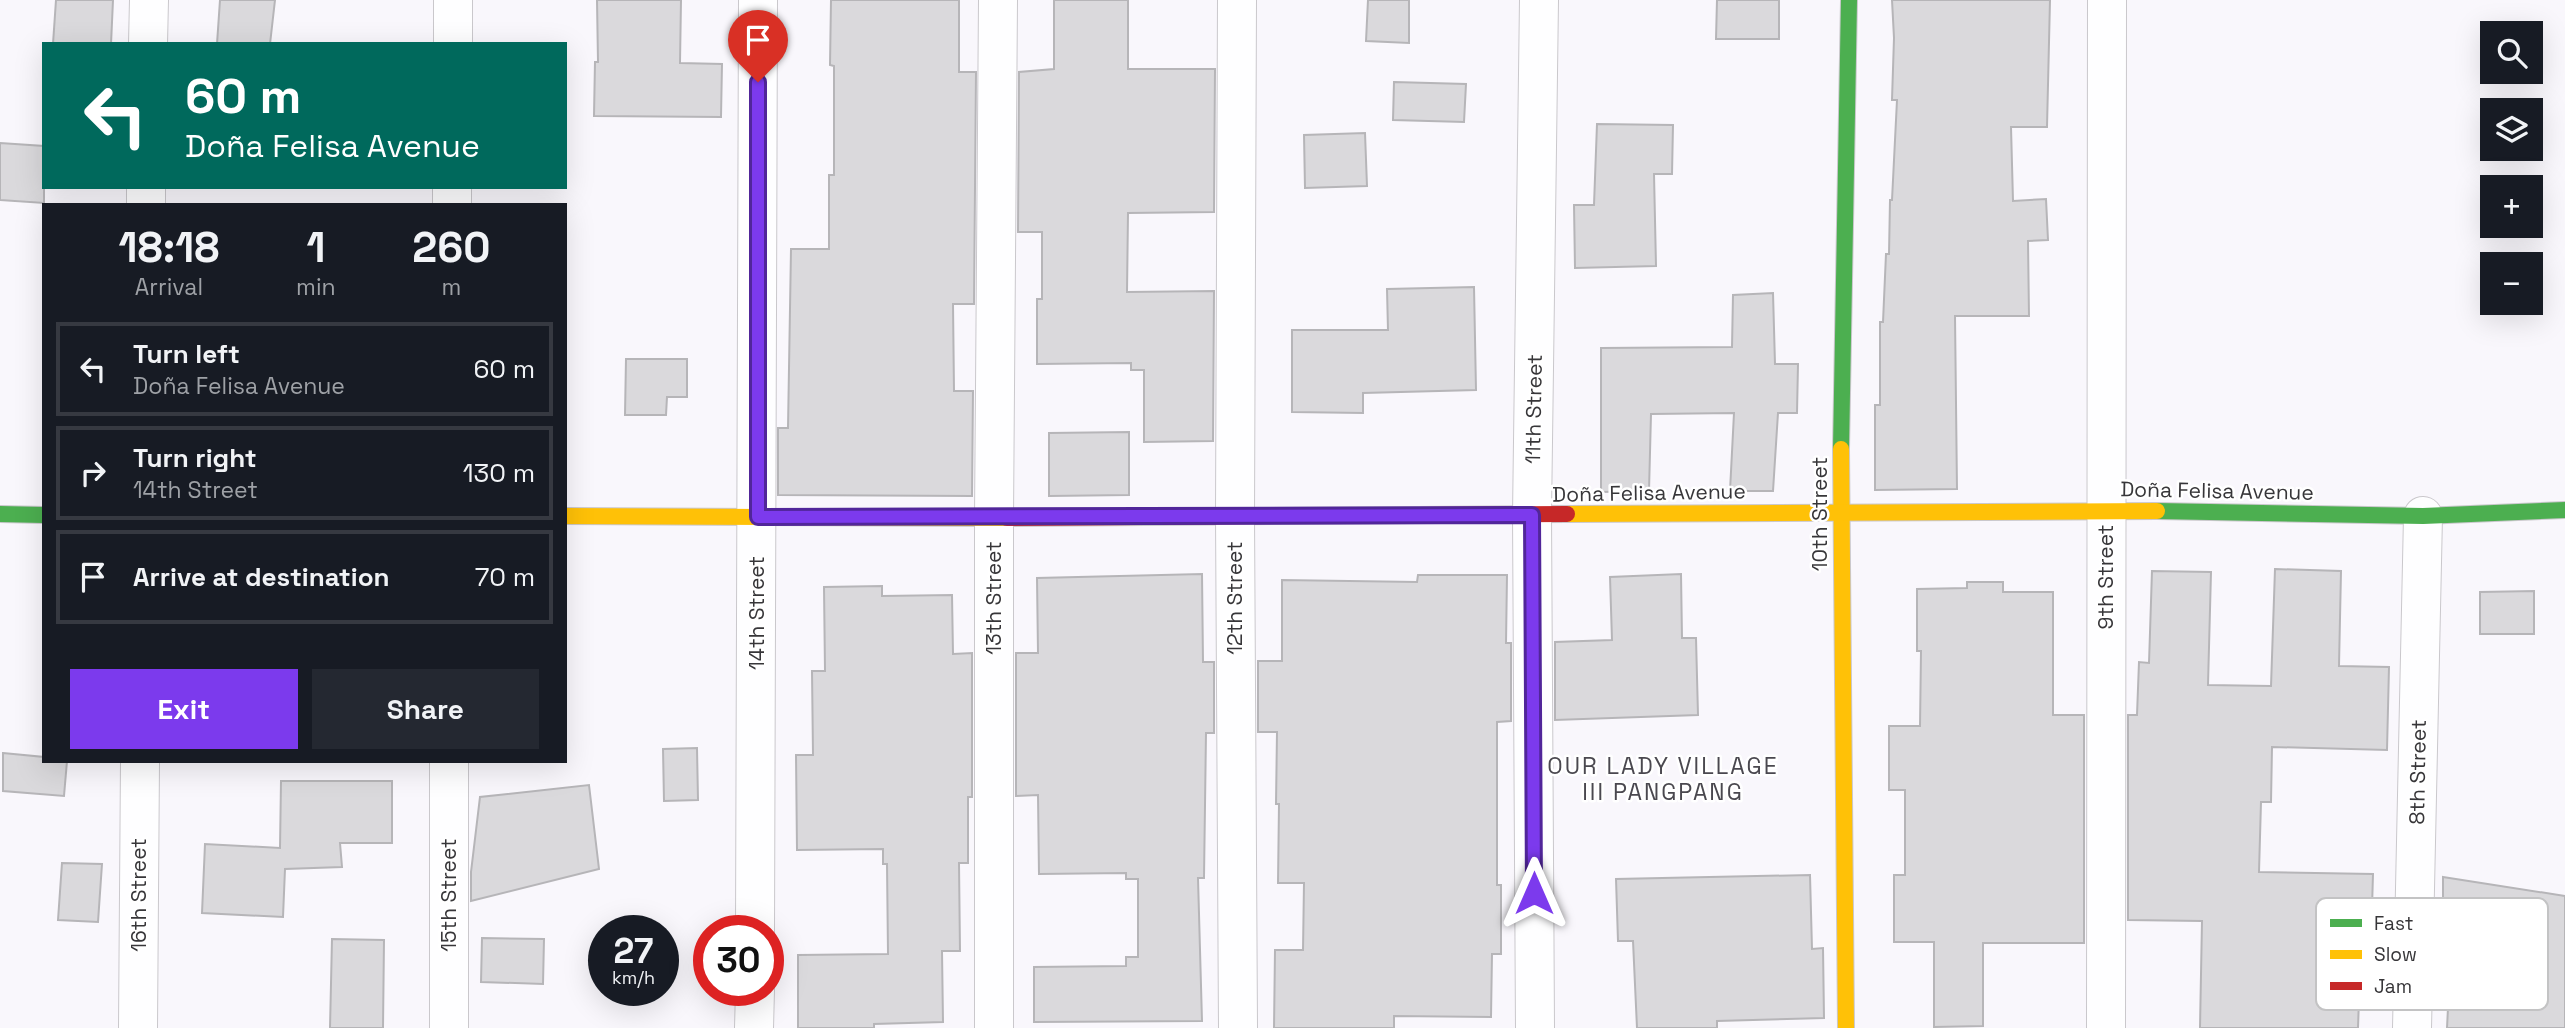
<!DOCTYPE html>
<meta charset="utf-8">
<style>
body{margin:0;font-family:"Space Grotesk",sans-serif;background:#242831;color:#f1f3f6;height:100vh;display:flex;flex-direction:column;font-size:26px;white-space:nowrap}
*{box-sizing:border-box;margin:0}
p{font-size:23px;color:#9ea1a6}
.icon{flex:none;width:38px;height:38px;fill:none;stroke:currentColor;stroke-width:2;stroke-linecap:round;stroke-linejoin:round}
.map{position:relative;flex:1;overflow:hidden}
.side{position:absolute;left:42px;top:203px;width:525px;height:560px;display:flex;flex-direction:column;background:#171b24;border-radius:0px;box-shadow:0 7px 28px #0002}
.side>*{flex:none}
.hud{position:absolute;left:42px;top:42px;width:525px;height:147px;border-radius:0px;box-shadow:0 7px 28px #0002;background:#00695c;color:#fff;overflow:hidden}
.tools{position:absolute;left:2480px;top:21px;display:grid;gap:14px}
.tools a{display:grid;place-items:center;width:63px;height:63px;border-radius:0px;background:#171b24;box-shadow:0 7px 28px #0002;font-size:35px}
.speed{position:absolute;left:588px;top:915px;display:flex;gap:14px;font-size:35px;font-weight:700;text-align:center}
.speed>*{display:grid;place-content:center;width:91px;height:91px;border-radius:50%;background:#171b24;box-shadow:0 7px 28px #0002;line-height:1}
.speed small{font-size:18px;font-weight:400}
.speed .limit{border:10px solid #d22;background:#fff;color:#111}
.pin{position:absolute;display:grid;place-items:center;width:60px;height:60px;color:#fff;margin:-72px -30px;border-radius:50% 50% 50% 0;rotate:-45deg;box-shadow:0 0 7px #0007}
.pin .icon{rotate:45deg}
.me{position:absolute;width:77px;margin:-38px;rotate:0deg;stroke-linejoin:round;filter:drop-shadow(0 0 5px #0008)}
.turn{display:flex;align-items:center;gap:24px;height:147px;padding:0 28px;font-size:32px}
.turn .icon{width:91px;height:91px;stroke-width:2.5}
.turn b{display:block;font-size:49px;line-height:60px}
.eta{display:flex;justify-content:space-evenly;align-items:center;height:119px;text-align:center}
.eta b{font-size:42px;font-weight:700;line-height:49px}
.cta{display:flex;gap:14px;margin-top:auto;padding:14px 28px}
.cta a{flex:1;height:80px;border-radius:0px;background:#7c3aed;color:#fff;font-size:28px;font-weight:700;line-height:80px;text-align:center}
.cta a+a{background:#242831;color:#f1f3f6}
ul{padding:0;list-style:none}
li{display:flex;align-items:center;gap:21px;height:94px;margin:0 14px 10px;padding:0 14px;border:4px solid #363941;border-radius:0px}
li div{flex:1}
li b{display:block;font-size:26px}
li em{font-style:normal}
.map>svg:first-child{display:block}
.building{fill:#dad9dc;stroke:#b6b5b8;stroke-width:2}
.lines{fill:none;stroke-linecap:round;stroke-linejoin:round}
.street-casing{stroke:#cac8cc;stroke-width:40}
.fast-casing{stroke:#cac8cc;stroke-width:18}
.slow-casing{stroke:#cac8cc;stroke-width:18}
.jam-casing{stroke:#cac8cc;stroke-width:18}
.street{stroke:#fefeff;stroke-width:38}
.fast{stroke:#4caf50;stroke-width:16}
.slow{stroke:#ffc107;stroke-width:16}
.jam{stroke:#c62828;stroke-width:16}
.route-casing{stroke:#51269a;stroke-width:18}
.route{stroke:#7c3aed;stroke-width:12}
.labels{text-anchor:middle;stroke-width:5;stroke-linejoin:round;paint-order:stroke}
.street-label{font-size:21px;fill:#373639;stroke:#fff}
.neighbourhood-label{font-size:23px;letter-spacing:2px;fill:#4a484f;stroke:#fff}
.key{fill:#fff;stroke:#c3c3c4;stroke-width:2}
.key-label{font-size:19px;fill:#373639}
</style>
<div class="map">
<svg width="2565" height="1028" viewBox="0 0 2565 1028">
<rect width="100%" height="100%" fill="#f9f7fc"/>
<g class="building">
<path d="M 56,0 L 113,0 L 111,44 L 53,44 Z"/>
<path d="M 220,0 L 275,0 L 270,44 L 217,44 Z"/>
<path d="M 597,0 L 681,0 L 680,63 L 722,64 L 721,117 L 594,116 L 595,62 L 598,62 Z"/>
<path d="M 831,0 L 959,0 L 959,72 L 976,72 L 974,304 L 953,304 L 954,391 L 973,391 L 972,496 L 778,495 L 778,428 L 788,428 L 791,249 L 829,249 L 829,175 L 834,175 L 834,66 L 830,65 Z"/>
<path d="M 1054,0 L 1128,0 L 1128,69 L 1215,69 L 1214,212 L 1128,213 L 1127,292 L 1214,291 L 1213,441 L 1144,442 L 1144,370 L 1131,370 L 1131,363 L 1037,364 L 1037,299 L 1042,299 L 1042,232 L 1018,232 L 1019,72 L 1054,69 Z"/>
<path d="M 1368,0 L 1409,0 L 1409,43 L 1366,41 Z"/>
<path d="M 1717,0 L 1779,0 L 1779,39 L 1716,39 Z"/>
<path d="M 1892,0 L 2050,0 L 2047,127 L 2011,127 L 2013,201 L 2046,199 L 2048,240 L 2028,241 L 2029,316 L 1955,316 L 1957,489 L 1875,490 L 1875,405 L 1880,405 L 1880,322 L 1883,322 L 1886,254 L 1889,254 L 1890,200 L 1892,200 L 1897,100 L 1892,100 L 1894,38 Z"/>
<path d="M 1394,82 L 1466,84 L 1464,122 L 1393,120 Z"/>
<path d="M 1597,124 L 1673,125 L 1672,174 L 1654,174 L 1656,266 L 1575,268 L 1574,205 L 1594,205 Z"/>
<path d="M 1365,133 L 1367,186 L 1305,188 L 1304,135 Z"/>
<path d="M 0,143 L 44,146 L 44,203 L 0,200 Z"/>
<path d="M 1474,287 L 1476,390 L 1363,393 L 1363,413 L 1292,412 L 1292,330 L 1388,330 L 1387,289 Z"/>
<path d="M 1773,293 L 1775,364 L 1798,364 L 1797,413 L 1778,413 L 1773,491 L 1730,491 L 1734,413 L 1651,414 L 1649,491 L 1601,492 L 1601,348 L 1732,347 L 1733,295 Z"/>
<path d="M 626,359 L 687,359 L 687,397 L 667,397 L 666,415 L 625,415 Z"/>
<path d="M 1129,432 L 1129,495 L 1049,496 L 1049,433 Z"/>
<path d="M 2275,569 L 2341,571 L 2339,666 L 2389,667 L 2387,750 L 2272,747 L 2271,802 L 2261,802 L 2259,872 L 2373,874 L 2371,942 L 2361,941 L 2358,1028 L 2200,1028 L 2202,921 L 2128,920 L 2128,715 L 2137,715 L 2139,662 L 2149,663 L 2152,571 L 2211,572 L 2208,685 L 2271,686 Z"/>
<path d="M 1202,574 L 1203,662 L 1214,662 L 1214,733 L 1206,733 L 1204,878 L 1198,878 L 1202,1021 L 1034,1022 L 1034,967 L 1126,966 L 1126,957 L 1138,957 L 1138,879 L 1126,879 L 1126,873 L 1039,874 L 1038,795 L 1016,796 L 1016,653 L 1038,653 L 1037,578 Z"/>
<path d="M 1681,574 L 1682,638 L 1696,638 L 1698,715 L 1555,720 L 1555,642 L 1612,640 L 1610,577 Z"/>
<path d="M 1418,575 L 1507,575 L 1506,643 L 1511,643 L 1511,721 L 1497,722 L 1497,885 L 1501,885 L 1501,954 L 1492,954 L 1491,1017 L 1394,1016 L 1394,1028 L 1274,1028 L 1275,950 L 1303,950 L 1304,883 L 1278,883 L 1279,804 L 1276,804 L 1277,732 L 1258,732 L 1258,661 L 1282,661 L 1282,580 L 1417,582 Z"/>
<path d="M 1967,582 L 2003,582 L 2003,592 L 2053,592 L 2053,715 L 2084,715 L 2084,943 L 1983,943 L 1983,1026 L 1934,1027 L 1934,942 L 1894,942 L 1894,875 L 1905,875 L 1905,790 L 1889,790 L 1889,726 L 1920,726 L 1921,651 L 1917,651 L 1917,589 L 1967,588 Z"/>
<path d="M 882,586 L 882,596 L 952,595 L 953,654 L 972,653 L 972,797 L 968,797 L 968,863 L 959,863 L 960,951 L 942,951 L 943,1022 L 874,1024 L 874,1028 L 798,1028 L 798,955 L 888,954 L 887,864 L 883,864 L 883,849 L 797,850 L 796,755 L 813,755 L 812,671 L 825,671 L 824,587 Z"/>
<path d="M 2534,591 L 2534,634 L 2480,634 L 2480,592 Z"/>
<path d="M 697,748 L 698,800 L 664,801 L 663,749 Z"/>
<path d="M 3,753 L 44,757 L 44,761 L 67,761 L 64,796 L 3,791 Z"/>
<path d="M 281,781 L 392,781 L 392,843 L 340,843 L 342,867 L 285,869 L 283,917 L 202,913 L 205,844 L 280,848 Z"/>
<path d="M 589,785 L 599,869 L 471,901 L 471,872 L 480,797 Z"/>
<path d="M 62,863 L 102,864 L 98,922 L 58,920 Z"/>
<path d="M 1810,875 L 1812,949 L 1823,948 L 1824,1018 L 1717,1021 L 1717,1028 L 1637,1028 L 1633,941 L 1618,941 L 1616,879 Z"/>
<path d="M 2443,877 L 2565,896 L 2565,1028 L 2447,1028 L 2452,927 L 2443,926 Z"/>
<path d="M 482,938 L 544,939 L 543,984 L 481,982 Z"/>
<path d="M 332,939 L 384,940 L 383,1028 L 330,1028 Z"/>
</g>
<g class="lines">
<defs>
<g id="street">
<path d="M 1237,0 L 1235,516 L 1238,1028"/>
<path d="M 148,44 L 149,0"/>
<path d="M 453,44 L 453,0"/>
<path d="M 146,205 L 146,187"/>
<path d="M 452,205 L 452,187"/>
<path d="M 755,931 L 758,0"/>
<path d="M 138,1028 L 140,761"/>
<path d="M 449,1028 L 449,761"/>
<path d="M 754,1028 L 755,990"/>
<path d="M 994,1028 L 994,518 L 998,0"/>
<path d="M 1535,1028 L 1532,515 L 1539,0"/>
<path d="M 2106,1028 L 2107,0"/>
<path d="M 2412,1028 L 2423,516"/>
</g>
<g id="fast">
<path d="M 1841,449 L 1849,0"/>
<path d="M 2157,511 L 2423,516 L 2565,510"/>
<path d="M 0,514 L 44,515"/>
</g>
<g id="slow">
<path d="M 1841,449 L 1846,1028"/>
<path d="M 1567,514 L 2157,511"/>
<path d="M 565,516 L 1007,518"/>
</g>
<path id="jam" d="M 1007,518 L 1567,514"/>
</defs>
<use href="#street" class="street-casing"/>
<use href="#fast" class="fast-casing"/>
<use href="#slow" class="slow-casing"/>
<use href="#jam" class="jam-casing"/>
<use href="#street" class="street"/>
<use href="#fast" class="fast"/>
<use href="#slow" class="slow"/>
<use href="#jam" class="jam"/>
</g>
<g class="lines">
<defs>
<path id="route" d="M 758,82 L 758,517 L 1532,515 L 1534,893"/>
</defs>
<use href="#route" class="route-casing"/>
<use href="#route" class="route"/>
</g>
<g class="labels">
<g class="street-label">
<text transform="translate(1534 409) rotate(-89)" y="7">11th Street</text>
<text transform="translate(2217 491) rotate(1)" y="7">Doña Felisa Avenue</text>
<text transform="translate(1649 493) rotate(-1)" y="7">Doña Felisa Avenue</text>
<text transform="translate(1820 514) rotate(-90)" y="7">10th Street</text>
<text transform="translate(2106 577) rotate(-90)" y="7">9th Street</text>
<text transform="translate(994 598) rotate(-90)" y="7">13th Street</text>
<text transform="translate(1235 598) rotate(-90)" y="7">12th Street</text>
<text transform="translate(757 613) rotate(-90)" y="7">14th Street</text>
<text transform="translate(2418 772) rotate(-89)" y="7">8th Street</text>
<text transform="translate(139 895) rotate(-90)" y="7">16th Street</text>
<text transform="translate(449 895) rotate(-90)" y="7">15th Street</text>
</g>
<g class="neighbourhood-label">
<text x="1663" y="774">OUR LADY VILLAGE<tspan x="1663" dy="26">III PANGPANG</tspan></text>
</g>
</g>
<rect x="2316" y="898" width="232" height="112" rx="10" class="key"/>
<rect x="2330" y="919" width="32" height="8" fill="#4caf50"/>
<rect x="2330" y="950" width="32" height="9" fill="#ffc107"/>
<rect x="2330" y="982" width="32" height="8" fill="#c62828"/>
<g class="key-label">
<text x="2374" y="930">Fast</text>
<text x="2374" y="961">Slow</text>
<text x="2374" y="993">Jam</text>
</g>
</svg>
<div class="tools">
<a><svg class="icon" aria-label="search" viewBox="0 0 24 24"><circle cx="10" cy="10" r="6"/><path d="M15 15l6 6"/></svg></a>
<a><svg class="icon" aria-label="layers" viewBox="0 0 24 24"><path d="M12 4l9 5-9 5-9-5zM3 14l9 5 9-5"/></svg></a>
<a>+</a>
<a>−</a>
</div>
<div class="speed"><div>27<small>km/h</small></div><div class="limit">30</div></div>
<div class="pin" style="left:758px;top:82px;background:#d93025"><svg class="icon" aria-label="arrive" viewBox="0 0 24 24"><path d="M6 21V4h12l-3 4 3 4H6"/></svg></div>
<svg class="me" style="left:1534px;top:893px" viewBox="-20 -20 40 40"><path d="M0-17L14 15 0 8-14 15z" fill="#7c3aed" stroke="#fff" stroke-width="4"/></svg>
<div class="hud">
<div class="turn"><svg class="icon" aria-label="left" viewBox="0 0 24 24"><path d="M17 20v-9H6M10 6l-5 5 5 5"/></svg><div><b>60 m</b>Doña Felisa Avenue</div></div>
</div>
<section class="side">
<div class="eta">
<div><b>18:18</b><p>Arrival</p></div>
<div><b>1</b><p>min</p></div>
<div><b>260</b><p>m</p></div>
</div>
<ul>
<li><svg class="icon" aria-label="left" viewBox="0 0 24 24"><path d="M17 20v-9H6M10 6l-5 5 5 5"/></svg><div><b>Turn left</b><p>Doña Felisa Avenue</p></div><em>60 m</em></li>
<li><svg class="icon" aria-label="right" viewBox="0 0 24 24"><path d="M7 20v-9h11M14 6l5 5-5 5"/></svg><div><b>Turn right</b><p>14th Street</p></div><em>130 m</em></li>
<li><svg class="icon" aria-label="arrive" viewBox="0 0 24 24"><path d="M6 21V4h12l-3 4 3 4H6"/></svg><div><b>Arrive at destination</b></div><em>70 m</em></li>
</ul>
<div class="cta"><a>Exit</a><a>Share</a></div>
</section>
</div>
